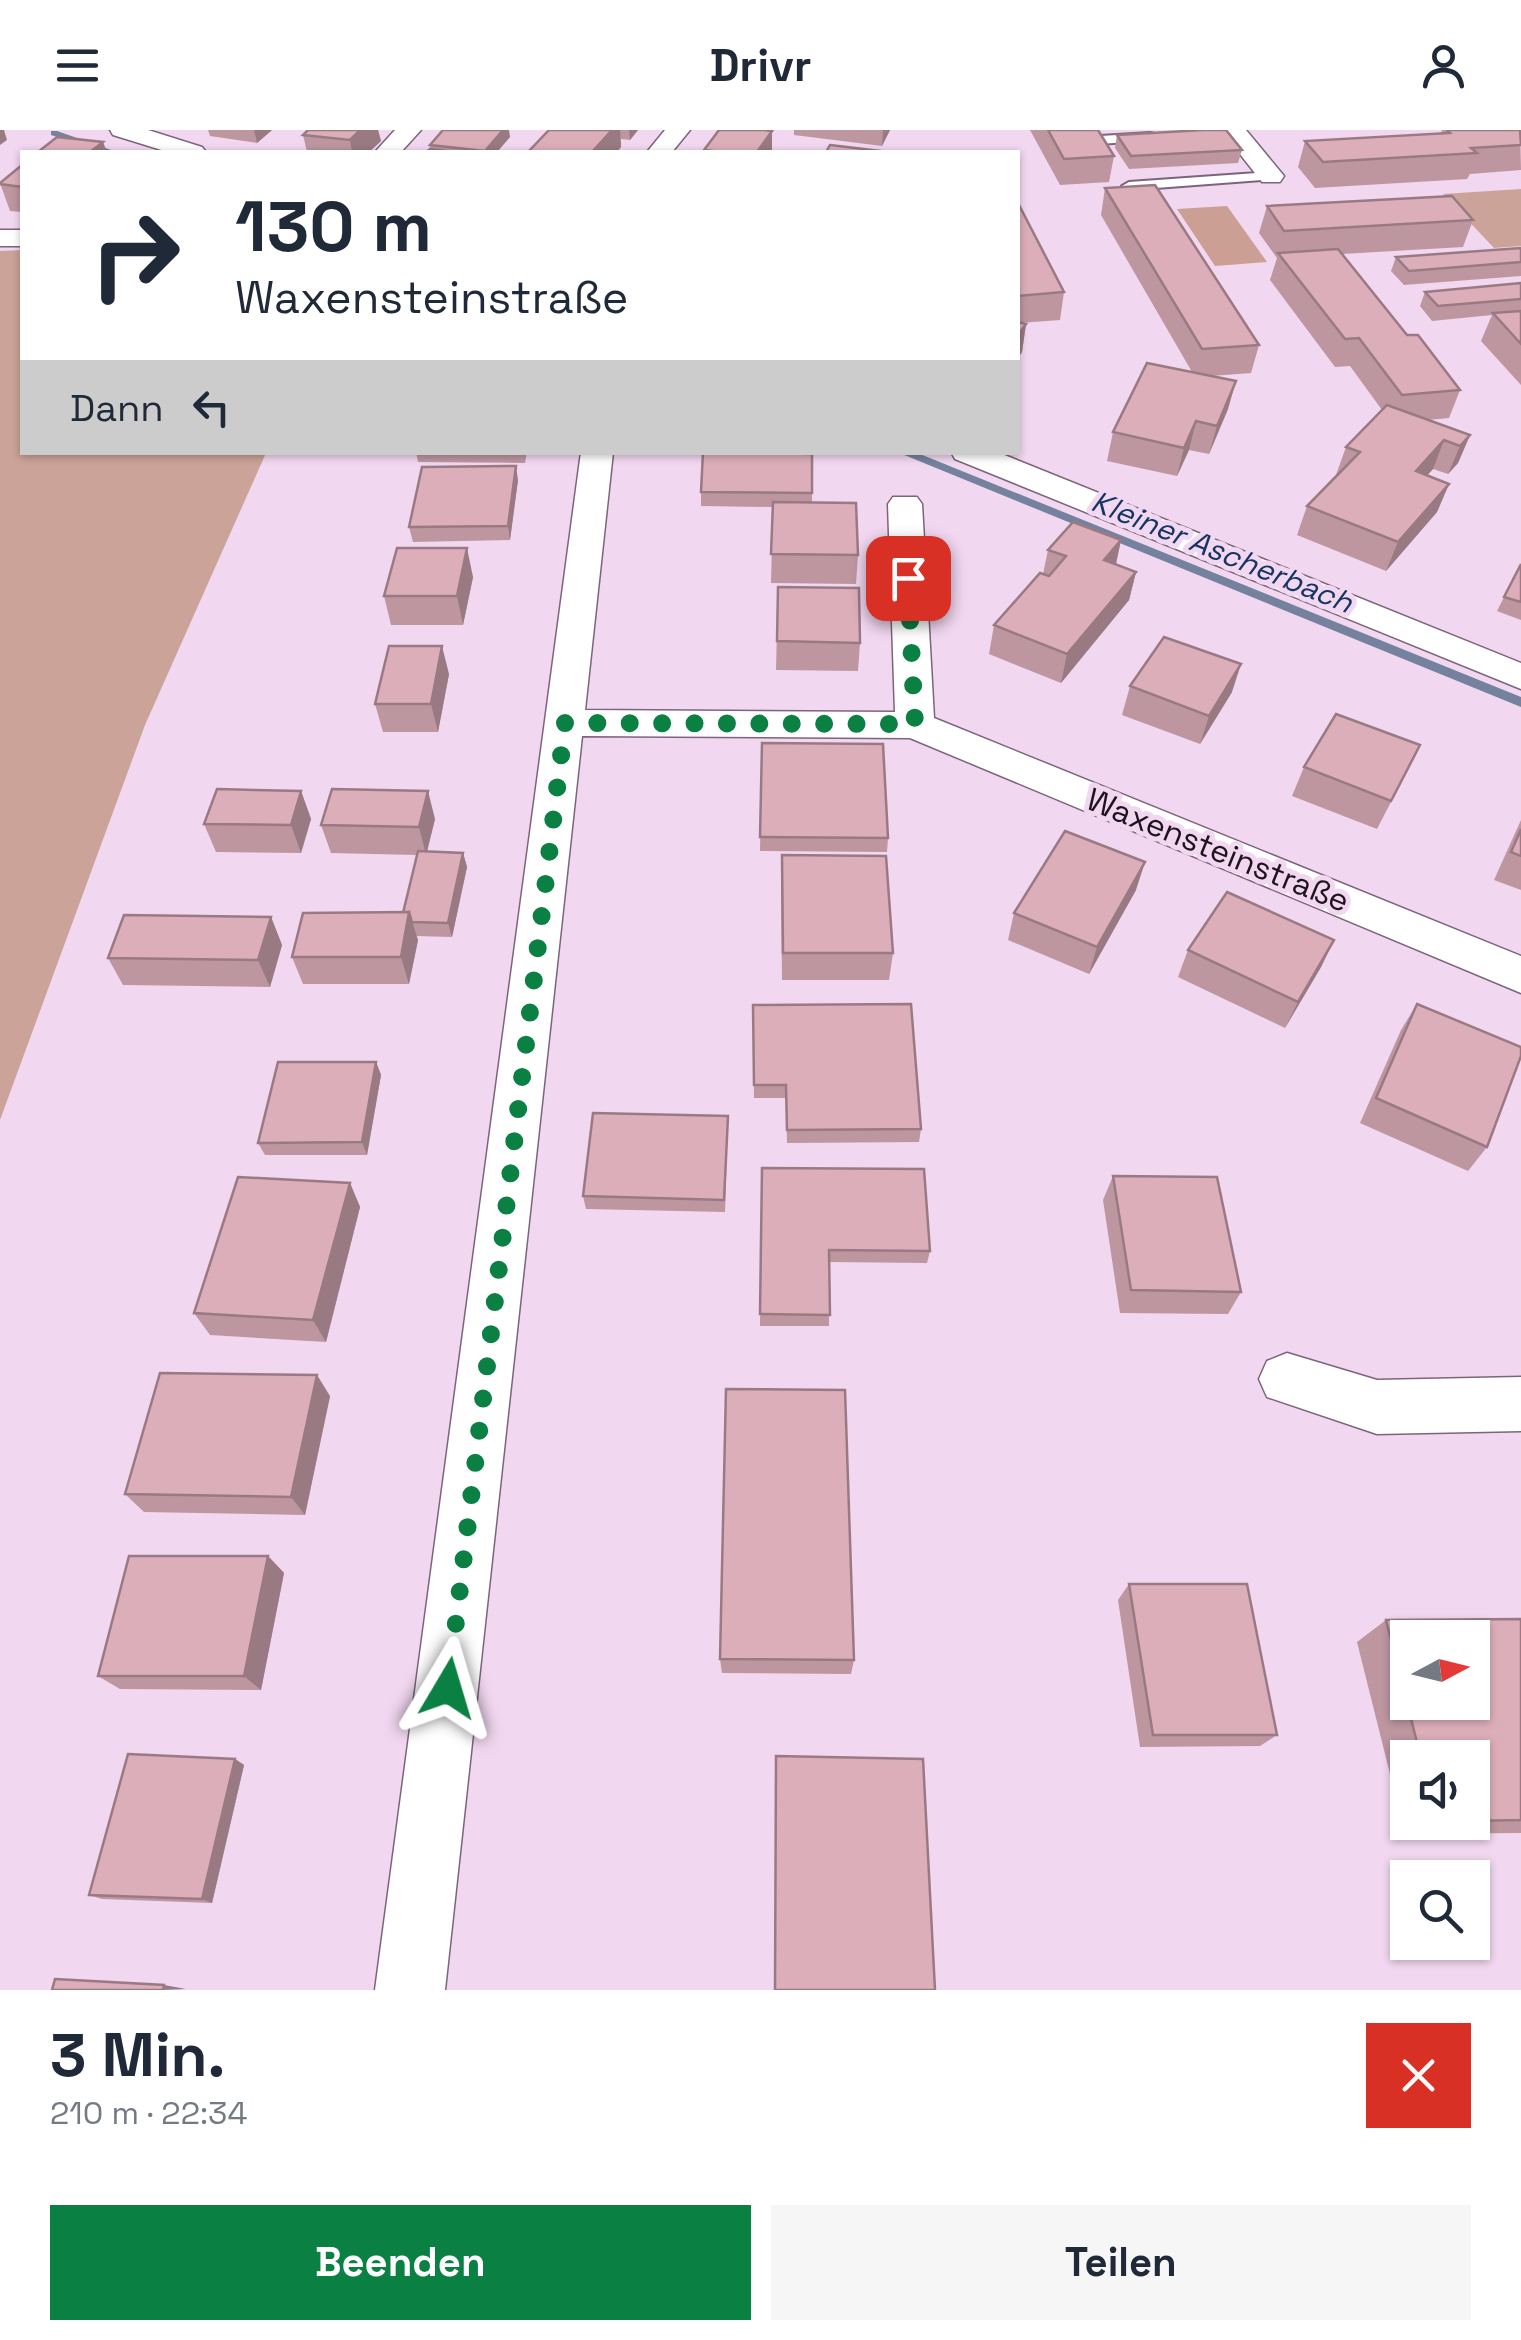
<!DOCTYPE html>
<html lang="de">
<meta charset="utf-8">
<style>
body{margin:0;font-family:"Space Grotesk",sans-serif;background:#f6f6f7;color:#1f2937;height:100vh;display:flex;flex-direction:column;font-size:38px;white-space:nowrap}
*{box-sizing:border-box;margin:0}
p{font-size:32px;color:#747a83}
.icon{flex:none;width:55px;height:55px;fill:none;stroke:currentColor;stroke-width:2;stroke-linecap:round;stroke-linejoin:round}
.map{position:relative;height:1860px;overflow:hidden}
.sheet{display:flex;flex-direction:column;background:#fff;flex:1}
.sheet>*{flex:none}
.top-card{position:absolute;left:20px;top:20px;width:1000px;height:305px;border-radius:0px;box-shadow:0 2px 8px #0004;background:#fff;color:#1f2937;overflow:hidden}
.needle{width:65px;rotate:83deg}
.tools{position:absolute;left:1390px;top:1490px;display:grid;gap:20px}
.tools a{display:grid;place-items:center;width:100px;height:100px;border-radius:0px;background:#fff;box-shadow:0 2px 8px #0004;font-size:50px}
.pin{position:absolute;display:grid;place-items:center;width:85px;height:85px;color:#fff;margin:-42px;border-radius:20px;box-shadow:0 5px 15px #0006}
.me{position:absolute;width:110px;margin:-55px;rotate:7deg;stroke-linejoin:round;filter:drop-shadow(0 0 8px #0008)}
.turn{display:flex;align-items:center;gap:35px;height:210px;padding:0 50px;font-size:45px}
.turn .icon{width:130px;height:130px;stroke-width:2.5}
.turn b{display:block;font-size:70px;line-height:85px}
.then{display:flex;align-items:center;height:95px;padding:0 50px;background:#0003;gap:20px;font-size:38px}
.round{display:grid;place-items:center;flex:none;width:105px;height:105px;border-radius:0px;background:#f6f6f7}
.summary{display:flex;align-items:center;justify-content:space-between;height:170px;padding:0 50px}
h1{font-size:60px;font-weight:600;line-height:75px}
.primary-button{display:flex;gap:20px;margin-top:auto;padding:20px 50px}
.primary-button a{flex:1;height:115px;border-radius:0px;background:#0b8043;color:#fff;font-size:40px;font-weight:600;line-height:115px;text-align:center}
.primary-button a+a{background:#f6f6f7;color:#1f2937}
header{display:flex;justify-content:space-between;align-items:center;height:130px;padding:0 50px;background:#fff;font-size:45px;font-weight:600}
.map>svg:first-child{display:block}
.green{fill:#cba398}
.forest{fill:#cc9f94}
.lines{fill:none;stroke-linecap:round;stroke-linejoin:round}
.stream{fill:#74829d;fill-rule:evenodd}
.lane-casing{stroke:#7c657c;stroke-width:4}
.street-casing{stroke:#7c657c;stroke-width:3}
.lane{fill:#fff;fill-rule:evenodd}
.street{fill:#fff;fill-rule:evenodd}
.wall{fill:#bd96a0;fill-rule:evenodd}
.shaded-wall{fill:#9a7a82}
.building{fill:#dcaeba;stroke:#9a7a82;stroke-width:2.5;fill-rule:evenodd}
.route{stroke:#0b8043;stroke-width:18;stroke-dasharray:0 32.4}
.labels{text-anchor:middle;stroke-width:10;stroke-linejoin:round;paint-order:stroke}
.far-water-label{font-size:30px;font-style:italic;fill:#163561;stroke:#f1d7f0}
.street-label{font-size:32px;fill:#1d141d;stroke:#f1d7f0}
</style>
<header><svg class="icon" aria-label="menu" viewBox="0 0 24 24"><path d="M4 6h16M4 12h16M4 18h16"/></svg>Drivr<svg class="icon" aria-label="person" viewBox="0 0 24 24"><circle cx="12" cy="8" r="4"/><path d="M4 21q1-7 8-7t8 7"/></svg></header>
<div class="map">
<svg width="1521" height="1860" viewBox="0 0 1521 1860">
<rect width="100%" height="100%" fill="#f1d7f0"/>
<g class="green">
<path d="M 1521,59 L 1521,116 L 1494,118 L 1443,64 Z"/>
<path d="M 22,120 L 22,322 L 266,323 L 145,595 L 0,990 L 0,121 Z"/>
</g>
<path class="forest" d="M 1227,76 L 1267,132 L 1215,136 L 1177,79 Z"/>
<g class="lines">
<g class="stream">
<path d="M 51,1 L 57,1 L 117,22 L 104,22 L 51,5 Z"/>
<path d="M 897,322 L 915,322 L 1521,567 L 1521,577 Z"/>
</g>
<defs>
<g id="lane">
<path d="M 1150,3 L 1155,4 L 1155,10 L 1100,14 L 1093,10 L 1100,6 Z"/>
<path d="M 1271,42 L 1278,46 L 1276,49 L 1129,60 L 1122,56 L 1129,52 Z"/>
</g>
<g id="street">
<path d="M 110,0 L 148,0 L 202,17 L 206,22 L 168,22 L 113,5 Z"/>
<path d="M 395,0 L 421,0 L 401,22 L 375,22 Z"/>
<path d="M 665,0 L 690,0 L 672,22 L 647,22 Z"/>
<path d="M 1221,0 L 1246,0 L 1284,46 L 1280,52 L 1262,52 Z"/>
<rect x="0" y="100" width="22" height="16"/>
<path d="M 581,322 L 613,322 L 585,580 L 895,582 L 888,374 L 893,367 L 917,367 L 922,374 L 934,588 L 1521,826 L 1521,863 L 910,608 L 582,606 L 445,1860 L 375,1860 Z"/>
<path d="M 951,322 L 997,322 L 1521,533 L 1521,559 L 955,329 Z"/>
<path d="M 1287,1223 L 1377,1250 L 1521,1247 L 1521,1301 L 1377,1304 L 1267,1267 L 1259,1249 L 1267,1231 Z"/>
</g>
</defs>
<use href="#lane" class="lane-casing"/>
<use href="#street" class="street-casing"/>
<use href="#lane" class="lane"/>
<use href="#street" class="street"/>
</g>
<g class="wall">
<path d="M 208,0 L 272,0 L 257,13 L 210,6 Z"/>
<path d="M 308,0 L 378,0 L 381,11 L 369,22 L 307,22 L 303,5 Z"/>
<path d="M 549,0 L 638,0 L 630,10 L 621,9 L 621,17 L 617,22 L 529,22 Z"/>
<path d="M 794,0 L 890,0 L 882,16 L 794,5 Z"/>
<path d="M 1030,0 L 1098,0 L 1114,26 L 1109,52 L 1060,55 Z"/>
<path d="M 1442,0 L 1520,0 L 1521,40 L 1470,44 L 1467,49 L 1315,58 L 1298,37 L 1305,11 L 1441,3 Z"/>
<path d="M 1117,5 L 1242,20 L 1238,33 L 1129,39 L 1115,18 Z"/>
<path d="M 510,7 L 497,22 L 426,22 L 430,19 L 430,15 Z"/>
<path d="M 22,35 L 22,82 L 10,81 L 0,53 Z"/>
<path d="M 1105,58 L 1259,215 L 1251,243 L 1211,246 L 1228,279 L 1209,324 L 1189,320 L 1177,346 L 1107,331 L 1113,302 L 1192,242 L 1101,85 Z"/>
<path d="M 1018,73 L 1064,162 L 1060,190 L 1020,193 L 1026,194 L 1022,222 L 1018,228 Z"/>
<path d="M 1267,76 L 1473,90 L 1463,117 L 1342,124 L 1407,205 L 1460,260 L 1449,288 L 1428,290 L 1470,305 L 1458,333 L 1448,344 L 1433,339 L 1427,345 L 1449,354 L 1437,382 L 1386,441 L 1297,405 L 1307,376 L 1336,345 L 1346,317 L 1382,280 L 1350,236 L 1335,237 L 1270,150 L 1277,128 L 1259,103 Z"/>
<path d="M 1521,118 L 1521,146 L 1404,155 L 1391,141 L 1396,127 Z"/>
<path d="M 1521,153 L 1521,255 L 1481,211 L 1492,185 L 1432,191 L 1420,176 L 1425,162 Z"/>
<path d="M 416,322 L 527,322 L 525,333 L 418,332 Z"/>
<path d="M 769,324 L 812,324 L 812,372 L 858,425 L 856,454 L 771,453 L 773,377 L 701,376 L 701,362 Z"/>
<path d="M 518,350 L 510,410 L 413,412 L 409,397 Z"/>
<path d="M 1121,410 L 1116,434 L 1136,442 L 1129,470 L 1061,553 L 989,524 L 994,495 L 1043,444 L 1048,420 Z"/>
<path d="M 1521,434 L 1521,490 L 1497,481 Z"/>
<path d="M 473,447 L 463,495 L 391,495 L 384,466 Z"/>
<path d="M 778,457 L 860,513 L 858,541 L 776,540 Z"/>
<path d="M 449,544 L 438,602 L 383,602 L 375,574 Z"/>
<path d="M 1130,556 L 1232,562 L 1200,614 L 1122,585 Z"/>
<path d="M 762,613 L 888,708 L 887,722 L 760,721 Z"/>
<path d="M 1304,637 L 1406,643 L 1377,699 L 1292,666 Z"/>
<path d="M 301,661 L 311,689 L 301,723 L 216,722 L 204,694 Z"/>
<path d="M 435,689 L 427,722 L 463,723 L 467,737 L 452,807 L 416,806 L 418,810 L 409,854 L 303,854 L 292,827 L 403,782 L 417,725 L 331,723 L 321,695 Z"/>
<path d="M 1521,690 L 1521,760 L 1494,750 Z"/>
<path d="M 781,753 L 893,823 L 889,850 L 782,850 Z"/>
<path d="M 1136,760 L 1089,844 L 1008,810 L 1014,783 Z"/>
<path d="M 271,787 L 282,815 L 270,857 L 123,855 L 108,828 Z"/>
<path d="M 1334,810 L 1321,837 L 1285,898 L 1178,847 L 1188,820 Z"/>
<path d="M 1417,874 L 1487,1017 L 1468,1041 L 1360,993 L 1401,900 Z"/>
<path d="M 753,875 L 921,999 L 919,1012 L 787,1013 L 786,968 L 754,968 Z"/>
<path d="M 376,932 L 381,945 L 367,1025 L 265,1025 L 258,1013 Z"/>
<path d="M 728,986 L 725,1082 L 586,1079 L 583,1066 Z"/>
<path d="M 762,1038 L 930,1121 L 927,1133 L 829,1132 L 829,1196 L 760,1196 Z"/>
<path d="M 1113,1046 L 1241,1162 L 1228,1184 L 1120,1183 L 1103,1070 Z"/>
<path d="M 350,1053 L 360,1077 L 326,1212 L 210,1205 L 194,1183 Z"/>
<path d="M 330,1266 L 305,1385 L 144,1382 L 125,1364 Z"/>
<path d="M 268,1426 L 284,1443 L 261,1560 L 120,1559 L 98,1546 Z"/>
<path d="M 1129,1454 L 1277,1605 L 1260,1616 L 1140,1617 L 1118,1470 Z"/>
<path d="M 1521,1489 L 1521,1703 L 1405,1704 L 1357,1512 L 1386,1490 ZM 1408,1628 L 1472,1628 L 1472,1692 L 1408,1692 Z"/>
<path d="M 720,1529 L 854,1530 L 851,1544 L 722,1543 Z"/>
<path d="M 235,1629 L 244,1635 L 212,1773 L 102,1769 L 89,1765 Z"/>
</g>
<g class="shaded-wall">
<path d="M 0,0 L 4,0 L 7,10 L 0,15 Z"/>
<path d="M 254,0 L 272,0 L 257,13 Z"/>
<path d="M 360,0 L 378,0 L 381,11 L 369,22 L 352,22 L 350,10 Z"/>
<path d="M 503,0 L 509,0 L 510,7 L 497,22 L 485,22 Z"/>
<path d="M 612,0 L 620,0 L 621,17 L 617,22 L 592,22 Z"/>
<path d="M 629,0 L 638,0 L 630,10 Z"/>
<path d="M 883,0 L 890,0 L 882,16 Z"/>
<path d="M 772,1 L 772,22 L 757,22 Z"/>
<path d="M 103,12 L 107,22 L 90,22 Z"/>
<path d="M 1026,194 L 1022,222 L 1018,228 L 1018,205 Z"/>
<path d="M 1236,251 L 1228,279 L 1209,324 L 1217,296 Z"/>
<path d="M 1196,291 L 1189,320 L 1177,346 L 1184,318 Z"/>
<path d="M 1470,305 L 1458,333 L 1448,344 L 1460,316 Z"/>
<path d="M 1444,310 L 1433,339 L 1405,370 L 1416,341 Z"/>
<path d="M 516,336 L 518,350 L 510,410 L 508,396 Z"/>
<path d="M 1449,354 L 1437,382 L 1386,441 L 1398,412 Z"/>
<path d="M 1121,410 L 1115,438 L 1104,430 Z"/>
<path d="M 467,418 L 473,447 L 463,495 L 457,466 Z"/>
<path d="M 1136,442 L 1129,470 L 1061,553 L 1067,524 Z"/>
<path d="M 442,516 L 449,544 L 438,602 L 431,574 Z"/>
<path d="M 1241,534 L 1232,562 L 1200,614 L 1209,586 Z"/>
<path d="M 301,661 L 311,689 L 301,723 L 291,695 Z"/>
<path d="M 428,661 L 435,689 L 426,725 L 419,697 Z"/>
<path d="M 463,723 L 467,737 L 452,807 L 448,793 Z"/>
<path d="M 1145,732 L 1136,760 L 1089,844 L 1097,817 Z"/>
<path d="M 409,782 L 418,810 L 409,854 L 401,827 Z"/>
<path d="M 271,787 L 282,815 L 270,857 L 258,830 Z"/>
<path d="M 1334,810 L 1321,837 L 1285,898 L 1298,872 Z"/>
<path d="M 376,932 L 381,945 L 367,1025 L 362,1012 Z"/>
<path d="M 350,1053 L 360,1077 L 326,1212 L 313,1190 Z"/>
<path d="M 317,1245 L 330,1266 L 305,1385 L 291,1367 Z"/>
<path d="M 268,1426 L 284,1443 L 261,1560 L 244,1546 Z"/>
<path d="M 235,1629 L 244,1635 L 212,1773 L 202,1769 Z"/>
<path d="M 164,1855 L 186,1859 L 163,1860 Z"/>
</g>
<g class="building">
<path d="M 308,0 L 360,0 L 350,10 L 303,5 Z"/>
<path d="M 443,0 L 503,0 L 485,21 L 430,15 Z"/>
<path d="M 549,0 L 612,0 L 592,22 L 529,21 Z"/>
<path d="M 719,0 L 764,0 L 772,1 L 757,22 L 720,22 L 704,20 Z"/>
<path d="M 1048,0 L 1098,0 L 1114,26 L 1064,29 Z"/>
<path d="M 1203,0 L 1226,0 L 1242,20 L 1131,26 L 1117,5 Z"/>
<path d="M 1447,0 L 1520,0 L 1521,15 L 1471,18 L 1477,23 L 1323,32 L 1305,11 L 1450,3 Z"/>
<path d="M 57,7 L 103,12 L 90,22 L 38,22 Z"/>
<path d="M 830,15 L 889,22 L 826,22 Z"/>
<path d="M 430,19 L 455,22 L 426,22 Z"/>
<path d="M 22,35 L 22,57 L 0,54 L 0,53 Z"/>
<path d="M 1155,55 L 1259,215 L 1202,219 L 1105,58 Z"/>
<path d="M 1452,66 L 1473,90 L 1284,101 L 1267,76 Z"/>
<path d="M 1018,73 L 1064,162 L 1018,166 Z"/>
<path d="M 1521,118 L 1521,132 L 1409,141 L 1396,127 Z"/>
<path d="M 1338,119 L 1407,205 L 1418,205 L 1460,260 L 1402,265 L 1359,208 L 1345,209 L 1278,123 Z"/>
<path d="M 1521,153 L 1521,169 L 1438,176 L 1425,162 Z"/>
<path d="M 1521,181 L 1521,214 L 1493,183 Z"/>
<path d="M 1018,192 L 1026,194 L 1018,205 Z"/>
<path d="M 1147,233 L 1236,251 L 1217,296 L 1196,291 L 1184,318 L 1113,302 Z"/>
<path d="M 1387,275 L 1470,305 L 1460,316 L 1444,310 L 1416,341 L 1449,354 L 1398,412 L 1307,376 L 1360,322 L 1346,317 Z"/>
<path d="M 703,322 L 812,324 L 812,363 L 701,362 Z"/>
<path d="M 516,336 L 508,396 L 409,397 L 422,337 Z"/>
<path d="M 773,372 L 856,373 L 858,425 L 771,424 Z"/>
<path d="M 1073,392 L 1121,410 L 1104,430 L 1136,442 L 1067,524 L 994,495 L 1040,443 L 1049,446 L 1066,426 L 1048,420 Z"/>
<path d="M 397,418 L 467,418 L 457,466 L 384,466 Z"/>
<path d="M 1521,434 L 1521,472 L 1504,467 Z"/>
<path d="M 778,457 L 859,458 L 860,513 L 777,511 Z"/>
<path d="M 1164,507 L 1241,534 L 1209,586 L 1130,556 Z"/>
<path d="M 389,516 L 442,516 L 431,574 L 375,574 Z"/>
<path d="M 1336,584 L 1420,615 L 1391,671 L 1304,637 Z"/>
<path d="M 762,613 L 883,614 L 888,708 L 760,707 Z"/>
<path d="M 217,659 L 301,661 L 291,695 L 204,694 Z"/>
<path d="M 332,659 L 428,661 L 419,697 L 321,695 Z"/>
<path d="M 1521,699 L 1521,726 L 1511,722 Z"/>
<path d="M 1065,701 L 1145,732 L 1097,817 L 1014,783 Z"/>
<path d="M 418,721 L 463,723 L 448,793 L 412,792 L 409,782 L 403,783 Z"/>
<path d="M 782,725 L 886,726 L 893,823 L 783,823 Z"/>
<path d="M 1227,762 L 1334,810 L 1298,872 L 1188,820 Z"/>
<path d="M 409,782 L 401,827 L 292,827 L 303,783 Z"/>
<path d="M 124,785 L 271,787 L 258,830 L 108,828 Z"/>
<path d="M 911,874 L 921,999 L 787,1000 L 786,955 L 754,955 L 753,875 Z"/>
<path d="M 1417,874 L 1521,917 L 1521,926 L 1487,1017 L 1376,968 Z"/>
<path d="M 278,932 L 376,932 L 362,1012 L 258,1013 Z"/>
<path d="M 593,983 L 728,986 L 724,1070 L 583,1066 Z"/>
<path d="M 762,1038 L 924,1039 L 930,1121 L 829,1120 L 830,1185 L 760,1184 Z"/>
<path d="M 1113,1046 L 1217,1047 L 1241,1162 L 1131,1160 Z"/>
<path d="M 238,1047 L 350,1053 L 313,1190 L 194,1183 Z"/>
<path d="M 160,1243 L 317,1245 L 291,1367 L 125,1364 Z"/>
<path d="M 726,1259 L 845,1260 L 854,1530 L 720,1529 Z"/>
<path d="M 129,1426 L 268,1426 L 244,1546 L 98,1546 Z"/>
<path d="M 1129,1454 L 1247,1454 L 1277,1605 L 1153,1605 Z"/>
<path d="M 1521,1489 L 1521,1690 L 1472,1691 L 1472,1628 L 1421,1628 L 1386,1490 ZM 1408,1508 L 1472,1508 L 1472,1572 L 1408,1572 Z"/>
<path d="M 128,1624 L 235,1629 L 202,1769 L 89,1765 Z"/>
<path d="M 776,1626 L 923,1629 L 935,1860 L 775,1860 Z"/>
<path d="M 55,1849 L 164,1855 L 163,1860 L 52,1860 Z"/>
</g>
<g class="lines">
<path class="route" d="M 448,1558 L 565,593 L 915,594 L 908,448"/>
</g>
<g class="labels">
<g class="far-water-label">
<text transform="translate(1222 422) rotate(22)" y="10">Kleiner Ascherbach</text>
</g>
<g class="street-label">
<text transform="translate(1218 720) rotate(22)" y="11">Waxensteinstraße</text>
</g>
</g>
</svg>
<div class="tools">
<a><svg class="needle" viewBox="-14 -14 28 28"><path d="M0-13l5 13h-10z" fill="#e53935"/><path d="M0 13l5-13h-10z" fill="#747a83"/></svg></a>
<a><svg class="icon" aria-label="sound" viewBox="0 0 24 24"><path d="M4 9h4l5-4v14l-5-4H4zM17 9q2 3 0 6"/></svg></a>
<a><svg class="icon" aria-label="search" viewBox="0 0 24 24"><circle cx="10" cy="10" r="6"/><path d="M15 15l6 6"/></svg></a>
</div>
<div class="pin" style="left:908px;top:448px;background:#d93025"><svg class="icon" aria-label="arrive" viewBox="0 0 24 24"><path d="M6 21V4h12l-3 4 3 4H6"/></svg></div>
<svg class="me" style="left:448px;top:1558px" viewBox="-20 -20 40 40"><path d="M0-17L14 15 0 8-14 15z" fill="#0b8043" stroke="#fff" stroke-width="4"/></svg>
<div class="top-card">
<div class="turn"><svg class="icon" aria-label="right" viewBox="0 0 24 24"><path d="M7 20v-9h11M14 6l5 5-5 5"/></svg><div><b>130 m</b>Waxensteinstraße</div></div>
<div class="then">Dann<svg class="icon" aria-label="left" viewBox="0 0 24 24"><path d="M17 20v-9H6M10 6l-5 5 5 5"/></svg></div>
</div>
</div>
<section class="sheet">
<div class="summary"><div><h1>3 Min.</h1><p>210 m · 22:34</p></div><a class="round" style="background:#d93025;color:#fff"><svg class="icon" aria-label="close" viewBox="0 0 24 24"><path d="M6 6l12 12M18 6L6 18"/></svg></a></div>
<div class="primary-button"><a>Beenden</a><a>Teilen</a></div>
</section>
